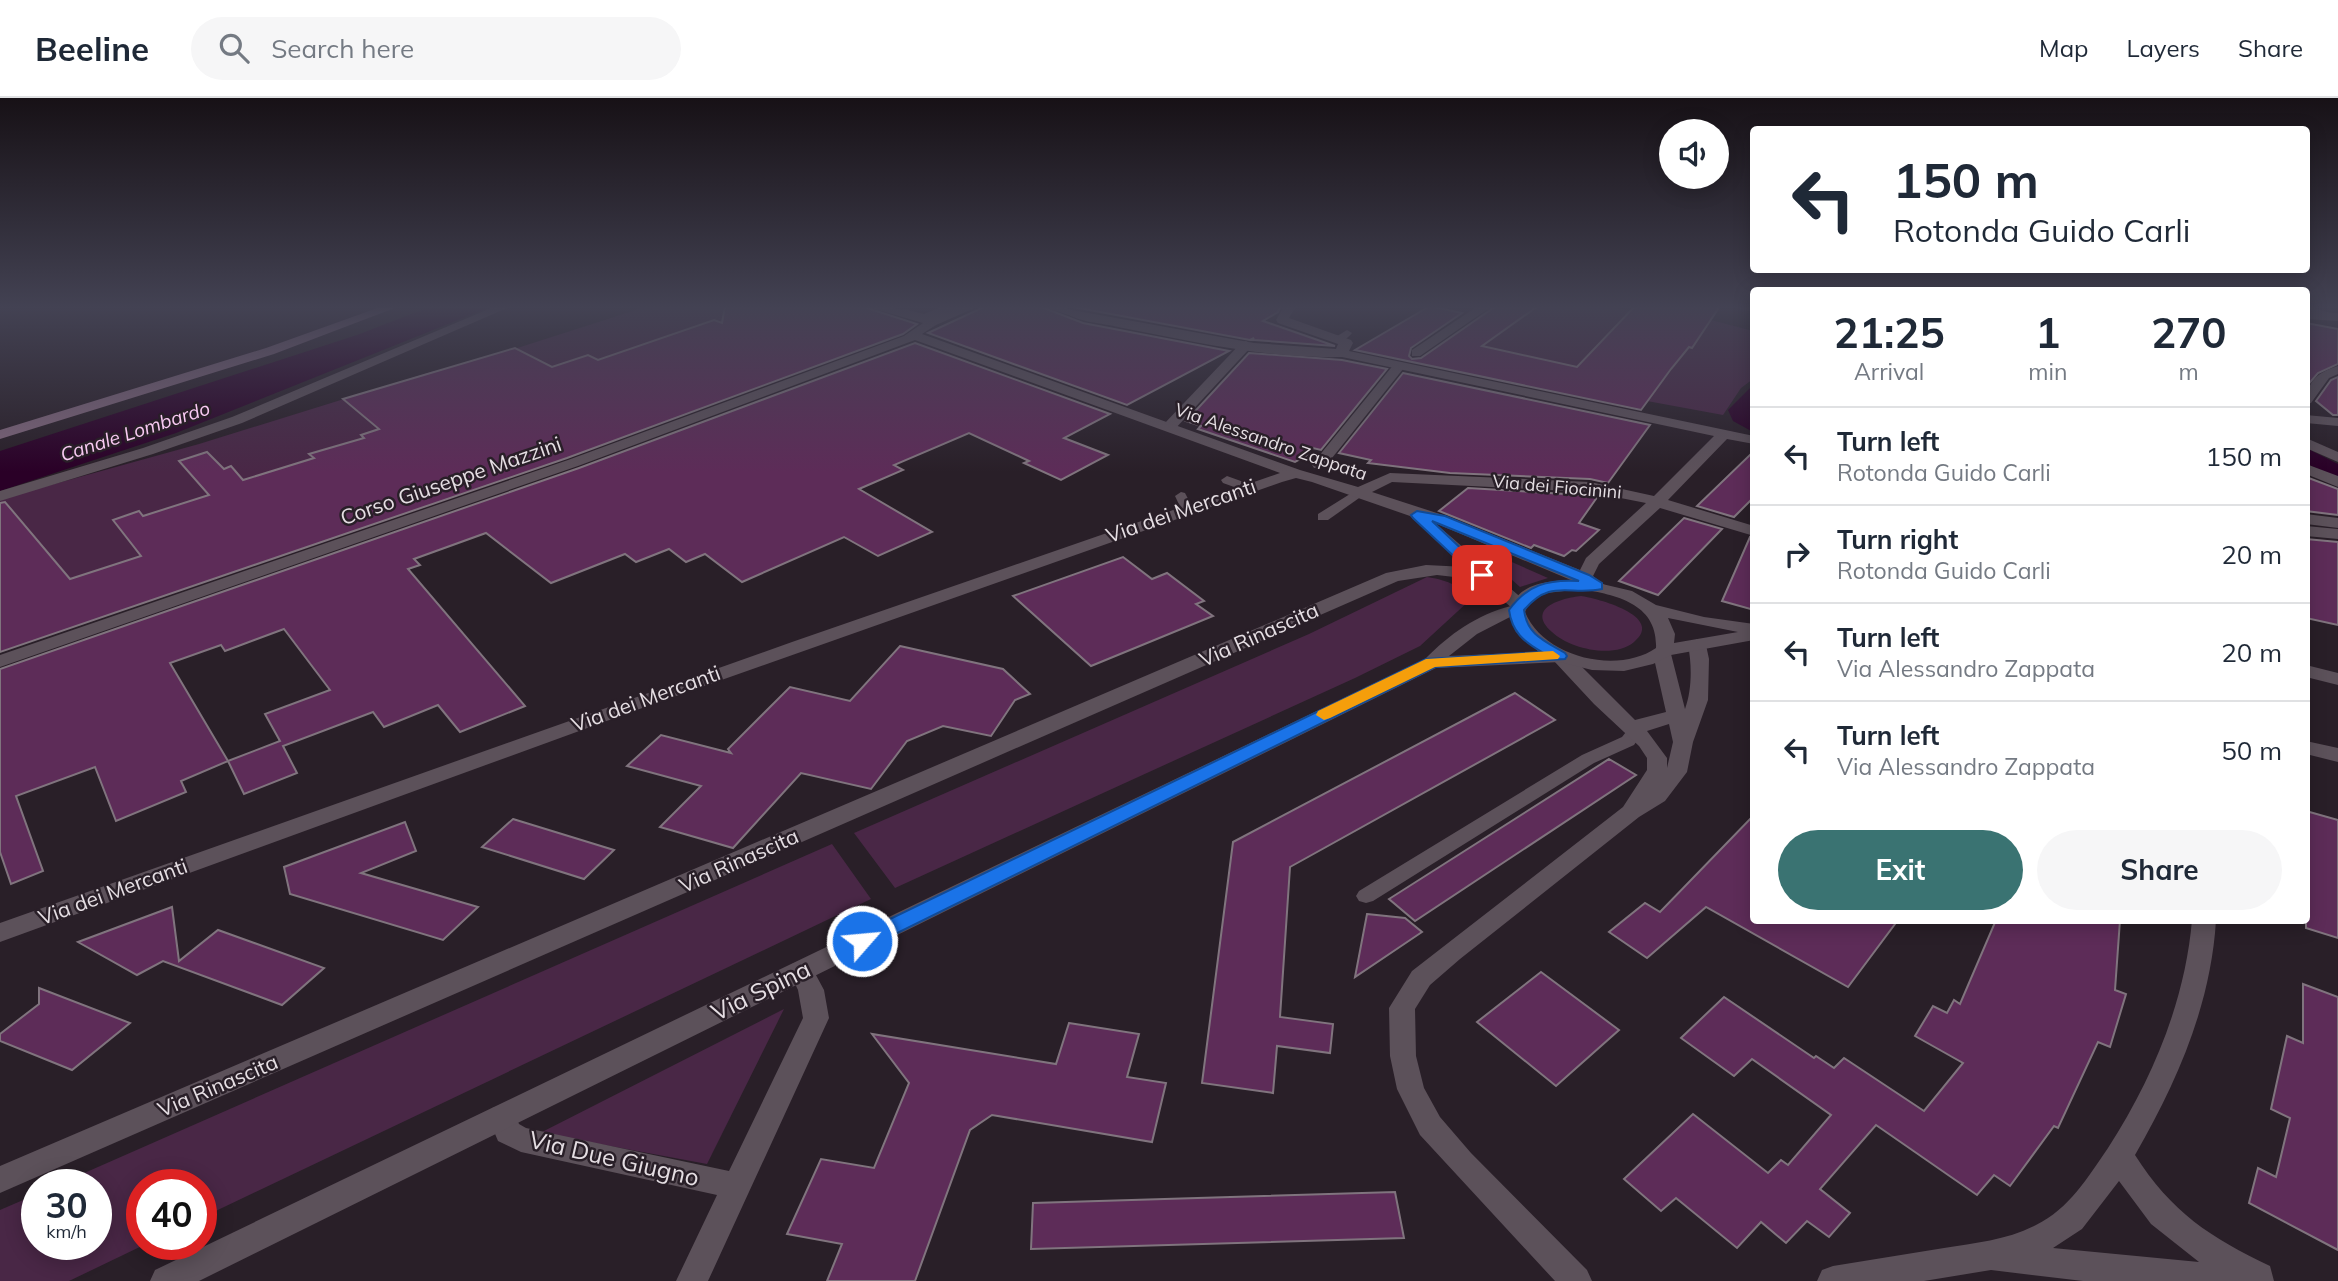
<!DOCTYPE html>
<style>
body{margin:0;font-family:Mulish,sans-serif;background:#f6f6f7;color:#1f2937;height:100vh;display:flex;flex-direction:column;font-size:26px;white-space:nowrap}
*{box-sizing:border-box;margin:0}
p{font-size:23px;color:#747a83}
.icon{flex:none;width:38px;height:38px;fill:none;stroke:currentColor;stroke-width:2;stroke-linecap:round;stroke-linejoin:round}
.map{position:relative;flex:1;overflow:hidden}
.details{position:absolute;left:1750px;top:189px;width:560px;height:637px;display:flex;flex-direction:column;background:#fff;border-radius:7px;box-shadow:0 4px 18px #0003}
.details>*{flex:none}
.banner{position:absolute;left:1750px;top:28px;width:560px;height:147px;border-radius:7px;box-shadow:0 4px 18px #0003;background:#fff;color:#1f2937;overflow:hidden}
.fabs{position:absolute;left:1659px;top:21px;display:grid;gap:14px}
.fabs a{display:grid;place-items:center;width:70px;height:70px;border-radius:50%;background:#fff;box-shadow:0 4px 18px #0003;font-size:35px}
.speed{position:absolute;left:21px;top:1071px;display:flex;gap:14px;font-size:35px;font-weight:700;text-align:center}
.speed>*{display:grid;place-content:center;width:91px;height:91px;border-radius:50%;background:#fff;box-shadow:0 4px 18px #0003;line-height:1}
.speed small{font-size:18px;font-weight:400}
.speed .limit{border:10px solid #d22;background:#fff;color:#111}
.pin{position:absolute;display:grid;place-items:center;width:60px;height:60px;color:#fff;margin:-30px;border-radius:14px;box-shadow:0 4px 10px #0006}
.me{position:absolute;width:77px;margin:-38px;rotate:63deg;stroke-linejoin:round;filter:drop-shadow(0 0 5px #0008)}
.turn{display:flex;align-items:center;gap:24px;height:147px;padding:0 28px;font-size:32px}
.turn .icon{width:91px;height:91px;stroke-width:2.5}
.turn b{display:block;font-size:49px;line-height:60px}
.eta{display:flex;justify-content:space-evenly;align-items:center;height:119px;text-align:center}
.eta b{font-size:42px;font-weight:700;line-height:49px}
.button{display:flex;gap:14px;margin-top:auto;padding:14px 28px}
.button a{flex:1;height:80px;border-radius:42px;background:#3a7372;color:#fff;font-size:28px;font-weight:700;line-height:80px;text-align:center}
.button a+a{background:#f6f6f7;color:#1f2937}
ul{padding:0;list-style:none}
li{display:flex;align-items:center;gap:21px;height:98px;padding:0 28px;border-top:2px solid #e0e1e3}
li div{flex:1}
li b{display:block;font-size:26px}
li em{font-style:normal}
header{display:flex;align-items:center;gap:42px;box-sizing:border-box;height:98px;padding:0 35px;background:#fff;border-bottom:2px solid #e0e1e3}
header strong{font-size:33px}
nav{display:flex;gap:38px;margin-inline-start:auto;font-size:24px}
.search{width:490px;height:63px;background:#f6f6f7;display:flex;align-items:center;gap:18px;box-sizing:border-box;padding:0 24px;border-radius:38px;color:#747a83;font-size:26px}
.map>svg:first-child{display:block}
.green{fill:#492746}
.water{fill:#2a0027}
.building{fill:#5d2c58;stroke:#80747e;stroke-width:2;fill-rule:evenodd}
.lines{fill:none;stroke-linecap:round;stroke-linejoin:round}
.service{fill:#5c515a;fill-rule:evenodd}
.pedestrian{fill:#5c515a;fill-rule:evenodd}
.minor{fill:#5c515a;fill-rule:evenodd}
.tertiary{fill:#5c515a;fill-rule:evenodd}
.secondary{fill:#7e657a;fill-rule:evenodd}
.route{fill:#1a73e8;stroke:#114b97;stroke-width:2}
.slow{fill:#f59e0b}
.labels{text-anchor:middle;stroke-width:5;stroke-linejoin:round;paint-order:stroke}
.far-street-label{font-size:18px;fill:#e5dee3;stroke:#291f28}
.far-water-label{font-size:19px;font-style:italic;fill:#f9caf3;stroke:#291f28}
.street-label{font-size:21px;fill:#e5dee3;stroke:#291f28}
.near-street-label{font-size:24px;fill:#e5dee3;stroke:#291f28}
</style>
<header>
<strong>Beeline</strong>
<div class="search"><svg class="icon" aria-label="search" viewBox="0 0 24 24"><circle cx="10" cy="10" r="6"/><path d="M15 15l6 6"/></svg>Search here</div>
<nav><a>Map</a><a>Layers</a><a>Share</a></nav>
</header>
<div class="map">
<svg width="2338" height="1183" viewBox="0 0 2338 1183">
<rect width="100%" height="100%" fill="#291f28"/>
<g class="green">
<path d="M 634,208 L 829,208 L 0,522 L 0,401 L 199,346 L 434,273 L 442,274 L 639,211 Z"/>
<path d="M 1536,208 L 1610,208 L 1630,213 L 1577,269 L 1483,248 Z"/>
<path d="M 1711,222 L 1753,233 L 1753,281 L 1741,290 L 1723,317 L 1647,303 Z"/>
<path d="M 1505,461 L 1548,480 L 1520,489 L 1493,465 L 1496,462 Z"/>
<path d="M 1427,479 C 1441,481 1464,487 1470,502 L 1420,548 L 1355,580 L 895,790 L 854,735 L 1309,536 Z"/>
<path d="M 1581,498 C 1596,500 1666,518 1634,544 C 1614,561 1570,551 1552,534 C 1525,510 1562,500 1581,498 Z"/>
<path d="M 832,746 L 871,801 L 201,1120 L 201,1087 L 142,1087 L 142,1146 L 146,1146 L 69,1183 L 0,1183 L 0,1112 L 37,1096 L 37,1146 L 96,1146 L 96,1087 L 57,1087 Z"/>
<path d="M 784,911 L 707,1066 L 540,1035 Z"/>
</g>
<g class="water">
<path d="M 432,208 L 493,208 L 176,335 L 0,393 L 0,353 L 357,237 Z"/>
<path d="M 1753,287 L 1753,334 L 1733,323 L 1728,312 Z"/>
<path d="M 2306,350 L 2338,366 L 2338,381 L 2307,366 Z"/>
</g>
<g class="building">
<path d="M 725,208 L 861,208 L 917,226 L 903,236 L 567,360 L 0,554 L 0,405 L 5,404 L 70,481 L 141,458 L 113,422 L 139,413 L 143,418 L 209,397 L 179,363 L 207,354 L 224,371 L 231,368 L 243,382 L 314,360 L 309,356 L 364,340 L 361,337 L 379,331 L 343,301 L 515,250 L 552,269 L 588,257 L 598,262 L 714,222 L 722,225 Z"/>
<path d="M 986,208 L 1039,208 L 1083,225 L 1229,253 L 1127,307 L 928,235 Z"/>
<path d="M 1068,208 L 1281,208 L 1278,214 L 1263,223 L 1335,248 L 1254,242 L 1252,242 L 1254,240 L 1250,242 Z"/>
<path d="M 1430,208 L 1462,215 L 1411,250 L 1409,258 L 1412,261 L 1421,260 L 1496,208 L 1538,208 L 1482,248 L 1577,269 L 1635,208 L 1720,208 L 1692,250 L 1689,249 L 1671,271 L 1641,312 L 1355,252 Z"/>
<path d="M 2306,225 L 2338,231 L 2338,266 L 2318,275 L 2306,289 Z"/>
<path d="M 915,245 L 1110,316 L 1064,340 L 1108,357 L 1061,382 L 1024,365 L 1029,363 L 969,335 L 894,367 L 903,372 L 859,391 L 932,434 L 878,458 L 844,439 L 742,484 L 705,456 L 686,464 L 669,451 L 636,464 L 625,456 L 551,485 L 486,435 L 414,461 L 420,467 L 408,471 L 525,608 L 460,634 L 438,607 L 384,629 L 373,614 L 283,648 L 297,675 L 244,696 L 228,663 L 181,683 L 186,694 L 116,723 L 95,669 L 16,698 L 43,773 L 11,786 L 0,754 L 0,571 L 579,370 ZM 284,531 L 330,592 L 265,616 L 280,643 L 228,663 L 170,565 L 221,547 L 225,553 Z"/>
<path d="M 1249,255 L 1342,262 L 1387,271 L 1321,352 L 1313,350 L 1306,358 L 1295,364 L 1198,331 L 1201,328 L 1186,323 Z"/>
<path d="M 1403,275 L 1650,327 L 1608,385 L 1590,381 L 1450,375 L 1368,365 L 1371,362 L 1339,355 Z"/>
<path d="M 2338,279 L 2338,317 L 2333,317 L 2316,303 L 2331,282 Z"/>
<path d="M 1754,353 L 1754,399 L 1734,419 L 1697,408 Z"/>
<path d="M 2306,379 L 2338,391 L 2338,417 L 2306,413 Z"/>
<path d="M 1468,390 L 1598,398 L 1579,425 L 1599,432 L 1576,453 L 1572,452 L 1564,458 L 1534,447 L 1531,450 L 1439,413 Z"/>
<path d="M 1684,420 L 1722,431 L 1658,497 L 1619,483 Z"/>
<path d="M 1750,439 L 1754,440 L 1754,512 L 1722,503 Z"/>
<path d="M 2306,441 L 2338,444 L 2338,527 L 2306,520 Z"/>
<path d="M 1123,459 L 1152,481 L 1167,475 L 1204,503 L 1196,506 L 1213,518 L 1091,568 L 1013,498 Z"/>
<path d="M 900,548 L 1003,571 L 1030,596 L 1015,602 L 991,638 L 943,628 L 907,643 L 871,691 L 801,675 L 733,750 L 660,729 L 701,688 L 627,668 L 661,637 L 731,655 L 728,651 L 790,589 L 850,603 Z"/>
<path d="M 1515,595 L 1555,622 L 1290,769 L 1280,919 L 1333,926 L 1330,955 L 1277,948 L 1273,995 L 1202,985 L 1233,744 Z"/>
<path d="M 1609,661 L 1636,677 L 1415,823 L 1389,801 Z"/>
<path d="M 2306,713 L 2338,722 L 2338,840 L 2306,830 Z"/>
<path d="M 1754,717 L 1754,822 L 1898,822 L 1848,889 L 1706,809 L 1647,860 L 1609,834 L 1645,805 L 1660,814 Z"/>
<path d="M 513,721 L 614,752 L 584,781 L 482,749 Z"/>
<path d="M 405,724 L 416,753 L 361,775 L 478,809 L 443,842 L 290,796 L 284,769 Z"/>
<path d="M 172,809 L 179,863 L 218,832 L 324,870 L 282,907 L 163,863 L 137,877 L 78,844 Z"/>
<path d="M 1367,816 L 1405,820 L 1422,834 L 1355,879 Z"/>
<path d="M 1996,822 L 2120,822 L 2115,892 L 2126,896 L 2110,949 L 2098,944 L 2058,1030 L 2054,1028 L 2010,1088 L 1994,1077 L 1977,1097 L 1876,1027 L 1820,1091 L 1850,1115 L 1829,1139 L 1807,1123 L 1786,1145 L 1761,1124 L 1737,1150 L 1676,1100 L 1661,1113 L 1624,1081 L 1693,1016 L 1768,1075 L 1781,1062 L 1788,1067 L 1831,1017 L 1752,961 L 1734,978 L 1681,940 L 1724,899 L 1814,960 L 1816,958 L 1834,970 L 1844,960 L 1924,1013 L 1963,965 L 1915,938 L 1933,908 L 1947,915 L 1954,902 L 1960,906 Z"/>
<path d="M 1541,874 L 1619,932 L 1556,988 L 1477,924 Z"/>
<path d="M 2303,886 L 2338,899 L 2338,1152 L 2249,1105 L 2258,1070 L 2276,1079 L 2290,1020 L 2271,1011 L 2287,938 L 2303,945 Z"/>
<path d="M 39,890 L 130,925 L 72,972 L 0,943 L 0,936 L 39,906 Z"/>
<path d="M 1069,925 L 1139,936 L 1127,979 L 1166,985 L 1152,1044 L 992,1017 L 970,1032 L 915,1183 L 827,1183 L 842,1146 L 787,1136 L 821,1061 L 874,1070 L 909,985 L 872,936 L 1056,966 Z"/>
<path d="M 1395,1094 L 1404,1140 L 1031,1151 L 1033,1105 Z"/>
</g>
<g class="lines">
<g class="service">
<path d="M 2306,208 L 2338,217 L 2338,223 L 2306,213 Z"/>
<path d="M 1347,232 L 1352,235 C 1348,240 1341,246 1334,244 L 1334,240 Z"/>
<path d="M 1227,378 L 1252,387 L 1254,390 L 1248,394 L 1223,385 L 1221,382 Z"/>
<path d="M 1358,391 L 1364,395 L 1362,398 L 1328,422 L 1318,422 L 1318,416 Z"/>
<path d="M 1181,394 L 1185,395 L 1194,412 L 1193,415 L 1188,416 L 1183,415 L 1175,398 Z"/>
<path d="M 1636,628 L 1644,633 L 1634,647 L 1594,665 L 1373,803 L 1366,805 L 1359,803 L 1356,798 L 1359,793 L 1582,657 L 1622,639 L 1630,629 Z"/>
</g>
<g class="pedestrian">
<path d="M 944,208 L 961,208 L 925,224 L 898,214 L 904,211 L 924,216 Z"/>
<path d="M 1041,208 L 1061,208 L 1078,215 L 1072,218 Z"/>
<path d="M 1478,208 L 1492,208 L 1420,258 L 1412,258 L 1412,252 Z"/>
<path d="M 1734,208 L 1754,208 L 1754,214 L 1736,210 Z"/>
<path d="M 1246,243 L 1252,247 L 1250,250 L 1174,332 L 1164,332 L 1164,326 L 1242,244 Z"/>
<path d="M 1399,264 L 1403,265 L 1403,271 L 1324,370 L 1314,370 L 1312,367 L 1314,364 L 1395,265 Z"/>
<path d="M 2338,268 L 2338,276 L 2329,280 L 2311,305 L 2306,306 C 2306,284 2318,274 2338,268 Z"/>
<path d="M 2306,340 L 2338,354 L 2338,364 L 2306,350 Z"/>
<path d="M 2306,366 L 2338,378 L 2338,389 L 2306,376 Z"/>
<path d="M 2306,416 L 2338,420 L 2338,430 L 2306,426 Z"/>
</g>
<g class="minor">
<path d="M 496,208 L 512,208 L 242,325 L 153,356 L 0,403 L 0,393 L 143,350 L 232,319 Z"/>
<path d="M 865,208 L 885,208 L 931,220 L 962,208 L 979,208 L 936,227 L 922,236 L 1300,372 L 1358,389 L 1390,375 L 1590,384 L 1654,398 L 1714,338 L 1342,259 C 1267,261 1191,243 1118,229 C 1102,225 1078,224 1066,215 L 1072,212 L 1254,245 L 1336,251 L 1338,246 L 1278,225 L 1276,222 L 1284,208 L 1296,208 L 1289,220 L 1351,242 L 1353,245 L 1349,253 L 1754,338 L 1754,346 L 1727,341 L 1668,402 L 1754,428 L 1754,438 L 1660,410 L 1599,466 L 1593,478 L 1606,488 L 1597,493 L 1435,425 L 1525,503 L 1528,507 L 1525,511 L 1513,511 L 1480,482 L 1437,477 L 1398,483 L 0,1095 L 0,1068 L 1386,475 L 1426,467 L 1466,469 L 1410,418 L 1312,384 L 1296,380 L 1282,384 L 645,609 L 0,844 L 0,825 L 792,544 L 1280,375 L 915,242 L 578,368 L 0,569 L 0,557 L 568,362 L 904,238 L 923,225 ZM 1392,384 L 1590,394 L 1646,405 L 1586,460 L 1580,472 L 1446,418 L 1372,394 Z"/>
<path d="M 2306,214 L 2338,215 L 2338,223 L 2306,221 Z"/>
<path d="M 2306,317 L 2338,320 L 2338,328 L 2306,325 Z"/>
<path d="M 2306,428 L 2338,431 L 2338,441 L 2306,438 Z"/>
<path d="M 1697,541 L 1706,547 L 1709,561 L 1708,602 L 1693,644 L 1687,674 L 1665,703 L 1639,719 L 1460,861 L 1430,887 L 1415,911 L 1416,958 L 1424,990 L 1440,1019 L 1471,1055 L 1587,1172 L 1592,1183 L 1555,1183 L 1420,1037 L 1397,991 L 1390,958 L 1389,910 L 1412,873 L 1623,709 L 1647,672 L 1647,660 L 1639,648 L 1594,606 L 1554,563 L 1552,559 L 1554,555 L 1568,555 L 1635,622 L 1666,614 L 1653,556 L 1662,550 L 1671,556 L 1685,611 C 1692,592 1692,567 1688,547 ZM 1669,626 L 1673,644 L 1667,670 L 1667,660 L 1647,633 Z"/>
<path d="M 2306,567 L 2338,575 L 2338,587 L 2306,579 Z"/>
<path d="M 2192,822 L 2216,822 C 2211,907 2177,984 2135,1057 C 2171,1114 2211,1140 2270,1168 L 2274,1183 L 2083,1183 L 1991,1172 L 1924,1183 L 1817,1183 L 1822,1172 L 1833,1168 C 1870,1162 1907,1156 1944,1150 C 1975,1145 2008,1142 2036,1127 C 2069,1111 2088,1079 2108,1050 C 2152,982 2185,904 2192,822 ZM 2119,1083 L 2151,1126 L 2199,1164 L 2053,1150 L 2082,1131 Z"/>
<path d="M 801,863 L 810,866 L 824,892 L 829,920 L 708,1183 L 676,1183 L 717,1097 L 521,1054 L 498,1043 L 488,1019 L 492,1010 L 502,1007 L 512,1010 L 519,1026 L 526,1030 L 729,1073 L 803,920 L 798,892 L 789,873 L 792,866 Z"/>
</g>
<g class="tertiary">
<path d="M 1581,481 L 1632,493 L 1656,507 L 1704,519 L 1754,526 L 1754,542 L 1671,557 L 1653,566 L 1624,573 L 1592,572 L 1560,564 L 1436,570 L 199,1183 L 150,1183 L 155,1172 L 1425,561 C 1450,536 1476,517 1511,508 C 1522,482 1556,483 1581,481 ZM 1581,491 C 1617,497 1658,506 1656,550 C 1617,577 1543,559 1525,514 L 1530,503 L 1547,495 ZM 1510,519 L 1516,534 L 1539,554 L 1449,558 L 1477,536 ZM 1668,520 L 1738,534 L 1674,545 L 1675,536 Z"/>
<path d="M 2306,643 L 2338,650 L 2338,664 L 2306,656 Z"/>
</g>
<path class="secondary" d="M 383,208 L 400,208 L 274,256 L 0,341 L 0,332 L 266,250 Z"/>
</g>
<linearGradient id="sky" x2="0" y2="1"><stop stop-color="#171116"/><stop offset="0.56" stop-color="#434253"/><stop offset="1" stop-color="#434253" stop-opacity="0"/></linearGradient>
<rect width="2338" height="374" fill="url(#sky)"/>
<path class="route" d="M 1417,413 L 1445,418 L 1589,477 L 1602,485 L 1602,491 C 1569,498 1551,480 1524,512 C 1527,537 1545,543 1565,555 L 1567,558 L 1565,561 L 1435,569 L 869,849 L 862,851 L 855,849 L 852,843 L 855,838 L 1426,561 L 1542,554 C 1524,544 1512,534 1509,512 C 1527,487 1548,481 1579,483 L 1432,423 L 1489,477 L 1487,480 L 1477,480 L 1413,420 L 1411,417 Z"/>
<path class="slow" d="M 1553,553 L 1560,558 L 1558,561 L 1435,569 L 1330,620 L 1324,622 L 1316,617 L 1318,613 L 1426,561 Z"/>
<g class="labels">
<g class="far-street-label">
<text transform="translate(1271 344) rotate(19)" y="6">Via Alessandro Zappata</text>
<text transform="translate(1557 389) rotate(5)" y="6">Via dei Fiocinini</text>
</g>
<g class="far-water-label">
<text transform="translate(135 333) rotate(-18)" y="7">Canale Lombardo</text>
</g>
<g class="street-label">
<text transform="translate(451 383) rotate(-19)" y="7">Corso Giuseppe Mazzini</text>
<text transform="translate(1181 413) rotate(-19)" y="7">Via dei Mercanti</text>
<text transform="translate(1259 537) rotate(-24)" y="7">Via Rinascita</text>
<text transform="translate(646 601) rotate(-20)" y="7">Via dei Mercanti</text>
<text transform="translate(739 763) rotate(-24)" y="7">Via Rinascita</text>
<text transform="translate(113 794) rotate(-20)" y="7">Via dei Mercanti</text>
<text transform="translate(218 988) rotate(-23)" y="7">Via Rinascita</text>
</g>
<g class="near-street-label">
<text transform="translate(761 893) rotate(-26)" y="8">Via Spina</text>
<text transform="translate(614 1061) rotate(13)" y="8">Via Due Giugno</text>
</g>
</g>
</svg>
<div class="fabs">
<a><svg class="icon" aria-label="sound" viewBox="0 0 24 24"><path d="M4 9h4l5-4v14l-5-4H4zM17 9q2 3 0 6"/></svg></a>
</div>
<div class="speed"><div>30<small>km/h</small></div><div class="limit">40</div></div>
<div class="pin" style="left:1482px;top:477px;background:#d93025"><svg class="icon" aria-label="arrive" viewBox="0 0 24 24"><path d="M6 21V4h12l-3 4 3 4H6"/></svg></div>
<svg class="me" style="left:862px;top:843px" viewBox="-20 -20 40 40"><circle r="17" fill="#1a73e8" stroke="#fff" stroke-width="3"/><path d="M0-11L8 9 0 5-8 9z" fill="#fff"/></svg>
<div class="banner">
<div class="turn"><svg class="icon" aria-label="left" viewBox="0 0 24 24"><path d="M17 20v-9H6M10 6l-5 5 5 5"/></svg><div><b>150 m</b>Rotonda Guido Carli</div></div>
</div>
<section class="details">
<div class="eta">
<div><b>21:25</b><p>Arrival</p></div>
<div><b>1</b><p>min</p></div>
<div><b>270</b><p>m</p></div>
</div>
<ul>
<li><svg class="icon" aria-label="left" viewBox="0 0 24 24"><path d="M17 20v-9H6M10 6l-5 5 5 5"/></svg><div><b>Turn left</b><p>Rotonda Guido Carli</p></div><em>150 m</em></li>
<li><svg class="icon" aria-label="right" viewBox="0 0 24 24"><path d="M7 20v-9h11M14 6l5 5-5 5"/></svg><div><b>Turn right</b><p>Rotonda Guido Carli</p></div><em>20 m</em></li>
<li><svg class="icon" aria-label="left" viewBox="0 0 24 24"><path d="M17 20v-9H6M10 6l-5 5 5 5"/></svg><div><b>Turn left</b><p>Via Alessandro Zappata</p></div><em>20 m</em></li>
<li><svg class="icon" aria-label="left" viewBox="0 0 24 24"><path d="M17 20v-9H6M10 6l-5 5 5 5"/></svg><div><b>Turn left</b><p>Via Alessandro Zappata</p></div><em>50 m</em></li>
</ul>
<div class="button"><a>Exit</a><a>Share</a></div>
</section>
</div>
